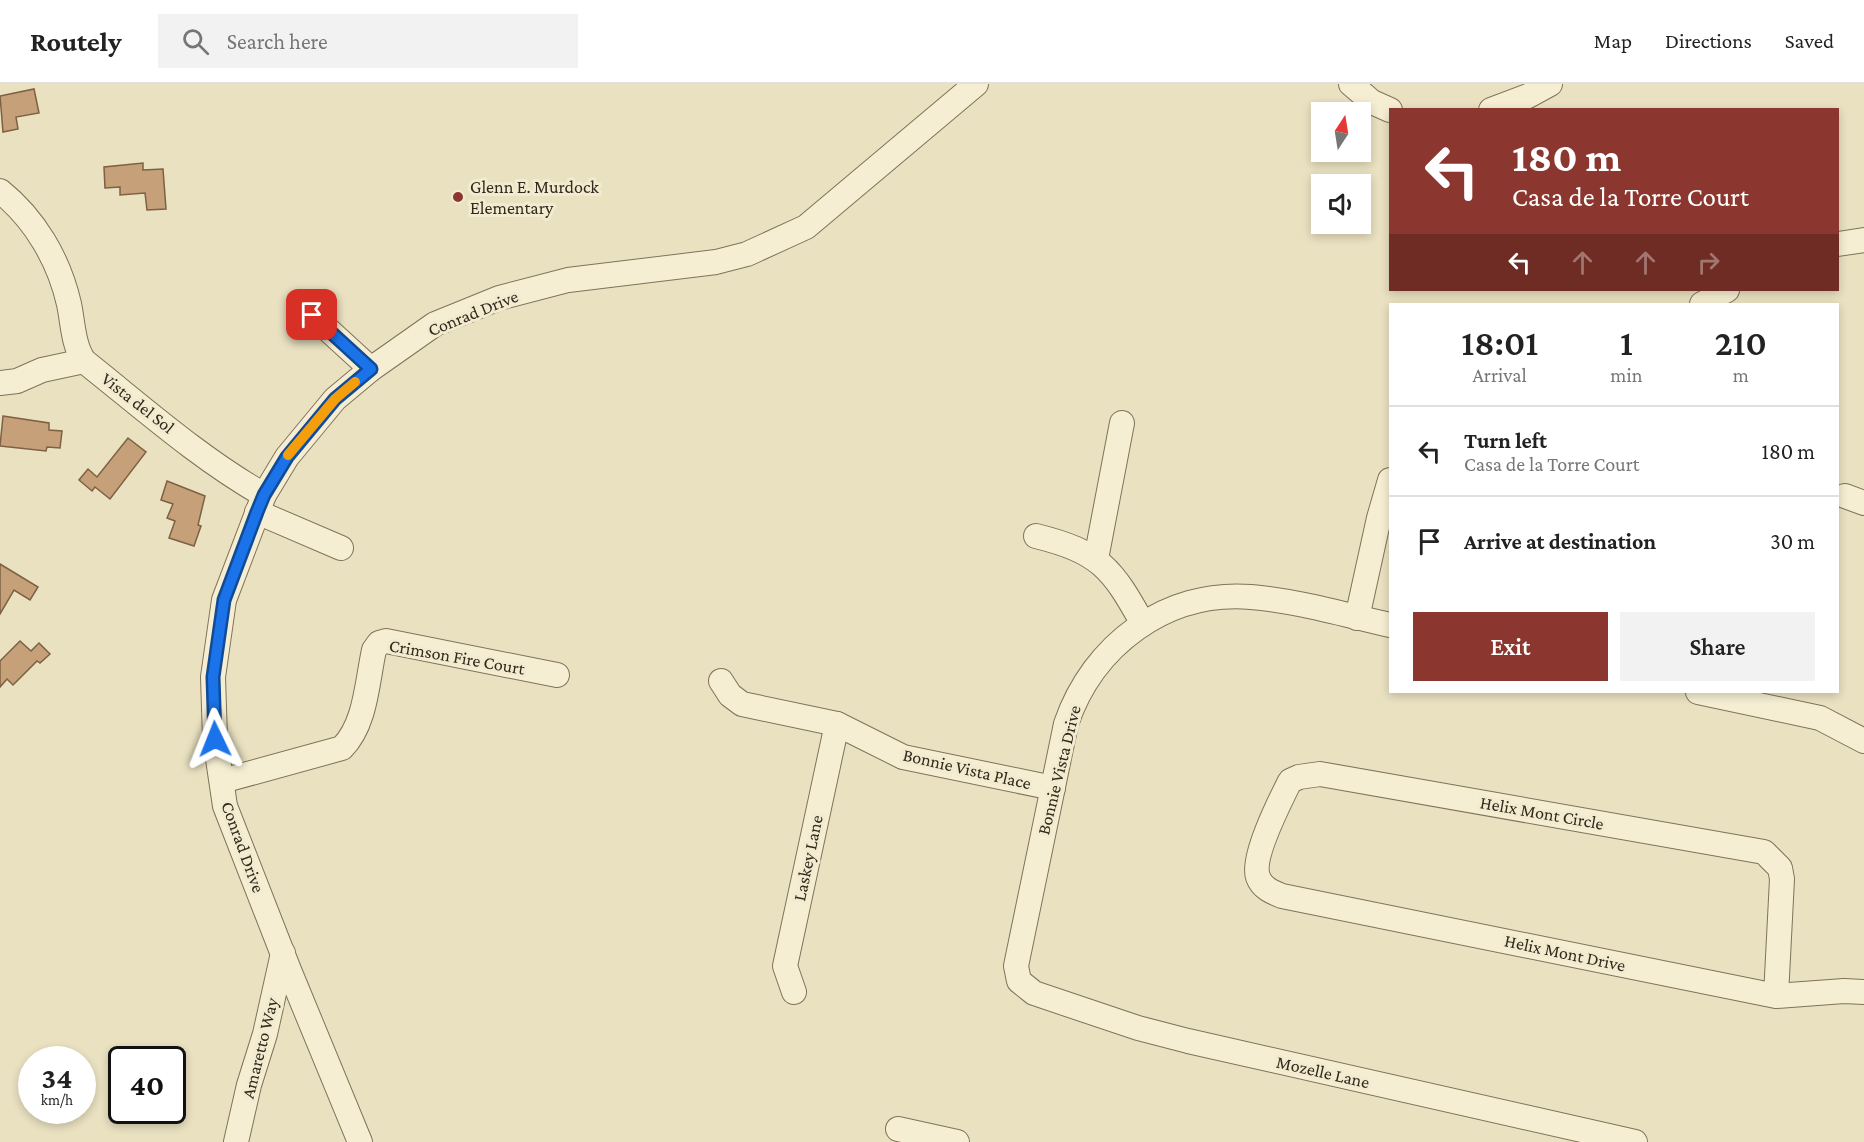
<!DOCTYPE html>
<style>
body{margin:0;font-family:"Crimson Pro",serif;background:#f2f2f2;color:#222;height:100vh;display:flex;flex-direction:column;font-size:22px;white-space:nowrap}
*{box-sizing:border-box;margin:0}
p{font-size:20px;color:#767676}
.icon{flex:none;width:33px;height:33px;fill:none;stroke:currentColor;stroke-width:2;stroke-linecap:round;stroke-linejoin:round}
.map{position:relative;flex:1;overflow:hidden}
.panel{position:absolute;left:1389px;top:219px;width:450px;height:390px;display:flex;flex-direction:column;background:#fff;border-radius:0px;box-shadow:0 3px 9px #0003}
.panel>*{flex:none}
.banner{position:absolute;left:1389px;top:24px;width:450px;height:183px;border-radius:0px;box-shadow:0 3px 9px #0003;background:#8b372f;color:#fff;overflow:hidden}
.needle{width:39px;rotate:12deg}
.controls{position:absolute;left:1311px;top:18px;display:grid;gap:12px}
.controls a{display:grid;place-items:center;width:60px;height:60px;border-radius:0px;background:#fff;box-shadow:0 3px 9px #0003;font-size:30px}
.speed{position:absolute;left:18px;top:962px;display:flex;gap:12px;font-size:30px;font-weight:700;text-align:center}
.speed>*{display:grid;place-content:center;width:78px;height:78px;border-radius:50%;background:#fff;box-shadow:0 3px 9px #0003;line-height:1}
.speed small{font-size:15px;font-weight:400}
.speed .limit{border:3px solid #111;border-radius:9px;background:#fff;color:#111}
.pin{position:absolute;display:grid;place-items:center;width:51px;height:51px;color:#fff;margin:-26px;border-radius:12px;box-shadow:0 3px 9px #0006}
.me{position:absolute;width:66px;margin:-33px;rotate:358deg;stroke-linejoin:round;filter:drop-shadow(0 0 4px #0008)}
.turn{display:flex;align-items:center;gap:21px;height:126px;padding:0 24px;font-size:27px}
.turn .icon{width:78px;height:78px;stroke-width:2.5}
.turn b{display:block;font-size:42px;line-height:51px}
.lanes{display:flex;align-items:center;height:57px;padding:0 24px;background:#0003;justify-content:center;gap:30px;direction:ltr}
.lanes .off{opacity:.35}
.eta{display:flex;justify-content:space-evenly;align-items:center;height:102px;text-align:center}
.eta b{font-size:36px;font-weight:600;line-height:42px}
.cta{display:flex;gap:12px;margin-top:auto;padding:12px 24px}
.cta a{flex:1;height:69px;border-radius:0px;background:#8b372f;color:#fff;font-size:24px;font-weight:600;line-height:69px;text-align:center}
.cta a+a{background:#f2f2f2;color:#222}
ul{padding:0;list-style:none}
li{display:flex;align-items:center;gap:18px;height:90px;padding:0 24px;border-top:2px solid #e0e0e0}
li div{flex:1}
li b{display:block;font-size:22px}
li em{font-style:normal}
header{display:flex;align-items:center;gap:36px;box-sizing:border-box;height:84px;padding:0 30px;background:#fff;border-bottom:2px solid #e0e0e0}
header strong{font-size:28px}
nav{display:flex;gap:33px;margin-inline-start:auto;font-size:21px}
.search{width:420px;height:54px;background:#f2f2f2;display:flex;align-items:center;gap:15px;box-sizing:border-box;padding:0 21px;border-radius:0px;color:#767676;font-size:22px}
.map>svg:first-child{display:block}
.building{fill:#c5a079;stroke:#7e6042;stroke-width:1.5}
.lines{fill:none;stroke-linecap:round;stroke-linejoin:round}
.minor-casing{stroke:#81725a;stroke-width:26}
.minor{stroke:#f5eed2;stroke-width:24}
.route-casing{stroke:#114b97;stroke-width:15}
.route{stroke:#1a73e8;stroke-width:10}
.slow{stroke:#f59e0b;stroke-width:10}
.poi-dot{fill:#8b372f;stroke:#f2ebcf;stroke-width:2}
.labels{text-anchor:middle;stroke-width:6;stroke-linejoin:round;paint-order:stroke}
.poi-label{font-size:18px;fill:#32291d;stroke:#f2ebcf;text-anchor:start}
.street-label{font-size:18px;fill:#32291d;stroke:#f2ebcf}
</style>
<header>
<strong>Routely</strong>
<div class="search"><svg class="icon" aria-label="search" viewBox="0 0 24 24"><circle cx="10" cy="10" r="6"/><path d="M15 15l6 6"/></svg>Search here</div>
<nav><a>Map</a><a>Directions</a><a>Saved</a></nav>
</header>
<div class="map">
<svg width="1864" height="1058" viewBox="0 0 1864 1058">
<rect width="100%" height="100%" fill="#e9e1c0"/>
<g class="building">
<path d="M 34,5 L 39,29 L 16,33 L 18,45 L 3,48 L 0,12 Z"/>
<path d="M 143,79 L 143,86 L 163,85 L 166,125 L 147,126 L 145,109 L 120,111 L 120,103 L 105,104 L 104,83 Z"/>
<path d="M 3,332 L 49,339 L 49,346 L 62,347 L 60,364 L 47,363 L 46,367 L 0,362 Z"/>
<path d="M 128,354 L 146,368 L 110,415 L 95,403 L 92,407 L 79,396 L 88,385 L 97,393 Z"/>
<path d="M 167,397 L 205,412 L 198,441 L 201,442 L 194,462 L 169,454 L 175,437 L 167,434 L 173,420 L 161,416 Z"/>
<path d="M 0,480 L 38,503 L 30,516 L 14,506 L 0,530 Z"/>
<path d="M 20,557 L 31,567 L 39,559 L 50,570 L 40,579 L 37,577 L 13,601 L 7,595 L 0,603 L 0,577 Z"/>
</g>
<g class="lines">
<defs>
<g id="minor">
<path d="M 1351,0 L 1372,18 L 1390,26"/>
<path d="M 1491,26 L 1528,12 L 1550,0"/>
<path d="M 0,107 C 35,135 59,176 69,220 C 73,239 73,261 84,277 C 142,323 199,374 264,411"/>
<path d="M 1838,160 L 1864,156"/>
<path d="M 1702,220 L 1727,206"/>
<path d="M 312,231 L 371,285"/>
<path d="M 0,299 L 17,297 L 42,286 L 84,277"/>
<path d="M 1845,412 L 1864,419"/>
<path d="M 257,428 L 341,464"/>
<path d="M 1036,452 C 1100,468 1112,484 1143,540"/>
<path d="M 1096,475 L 1122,339"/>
<path d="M 1357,534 L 1379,434 L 1390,396"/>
<path d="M 1390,541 C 1345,531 1298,517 1251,513 C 1166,506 1093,561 1066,640 L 1016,882 L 1019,897 L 1034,909 L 1138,944 L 1188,957 L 1635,1058"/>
<path d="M 721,597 L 730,611 L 742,620 L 837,640 L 903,673 L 1053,704"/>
<path d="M 1698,608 L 1820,634 L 1864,657"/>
<path d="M 222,697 L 342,664 C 366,640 367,598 374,566 L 379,559 L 386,557 L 557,591"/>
<path d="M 794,908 L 785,882 L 837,640"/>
<path d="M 1776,912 L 1782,795 L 1780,784 L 1764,768 L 1320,690 L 1299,693 L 1290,697 C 1281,715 1251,774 1258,793 C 1262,804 1272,808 1282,812 L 1776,912 L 1844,907 L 1864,908"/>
<path d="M 898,1045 L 957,1058"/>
<path d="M 236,1058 L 249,1001 L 265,950 L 283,869"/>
<path d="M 360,1058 L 289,886 L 225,722 L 215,655 L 213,593 L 224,516 L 264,411 L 287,373 L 335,315 L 371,285 L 435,240 L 499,214 L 568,196 L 716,178 L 747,170 L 806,143 L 976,0"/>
</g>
</defs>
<use href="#minor" class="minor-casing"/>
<use href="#minor" class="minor"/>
</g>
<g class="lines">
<defs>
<path id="route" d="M 215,655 L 213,593 L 224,516 L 257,428 L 264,411 L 287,373 L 335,315 L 371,285 L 312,231"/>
</defs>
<use href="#route" class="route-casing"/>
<use href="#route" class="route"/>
<path class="slow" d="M 288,371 L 335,315 L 355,298"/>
</g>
<circle class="poi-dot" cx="458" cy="113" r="6"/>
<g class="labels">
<g class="poi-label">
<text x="470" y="109">Glenn E. Murdock<tspan x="470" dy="21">Elementary</tspan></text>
</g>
<g class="street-label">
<text transform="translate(473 229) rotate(-22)" y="6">Conrad Drive</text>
<text transform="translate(138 319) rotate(38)" y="6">Vista del Sol</text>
<text transform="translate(457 573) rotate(10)" y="6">Crimson Fire Court</text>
<text transform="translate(967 685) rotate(13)" y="6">Bonnie Vista Place</text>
<text transform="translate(1059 686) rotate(-76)" y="6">Bonnie Vista Drive</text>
<text transform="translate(1542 729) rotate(10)" y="6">Helix Mont Circle</text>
<text transform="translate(243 763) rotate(70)" y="6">Conrad Drive</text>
<text transform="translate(808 774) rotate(-78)" y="6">Laskey Lane</text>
<text transform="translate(1565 869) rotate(12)" y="6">Helix Mont Drive</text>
<text transform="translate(260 964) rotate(-76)" y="6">Amaretto Way</text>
<text transform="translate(1323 988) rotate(13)" y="6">Mozelle Lane</text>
</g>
</g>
</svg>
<div class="controls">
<a><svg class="needle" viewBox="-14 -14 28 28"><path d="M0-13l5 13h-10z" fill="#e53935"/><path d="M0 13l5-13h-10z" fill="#767676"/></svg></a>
<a><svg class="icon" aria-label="sound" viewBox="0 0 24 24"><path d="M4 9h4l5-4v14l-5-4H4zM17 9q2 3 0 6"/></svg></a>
</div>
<div class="speed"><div>34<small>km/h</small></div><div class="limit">40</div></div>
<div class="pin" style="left:312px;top:231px;background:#d93025"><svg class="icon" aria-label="arrive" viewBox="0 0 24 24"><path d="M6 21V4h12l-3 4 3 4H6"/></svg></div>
<svg class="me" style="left:215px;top:655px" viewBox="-20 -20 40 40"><path d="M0-17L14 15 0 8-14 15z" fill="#1a73e8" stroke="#fff" stroke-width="4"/></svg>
<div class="banner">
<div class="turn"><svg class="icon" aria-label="left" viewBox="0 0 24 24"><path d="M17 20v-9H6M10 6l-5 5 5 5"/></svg><div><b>180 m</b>Casa de la Torre Court</div></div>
<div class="lanes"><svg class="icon" aria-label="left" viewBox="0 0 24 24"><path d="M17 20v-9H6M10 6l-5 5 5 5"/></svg><svg class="icon off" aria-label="ahead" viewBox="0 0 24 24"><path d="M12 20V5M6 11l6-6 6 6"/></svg><svg class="icon off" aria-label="ahead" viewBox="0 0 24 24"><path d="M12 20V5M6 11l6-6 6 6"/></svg><svg class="icon off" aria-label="right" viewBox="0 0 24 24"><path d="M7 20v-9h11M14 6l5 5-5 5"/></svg></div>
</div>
<section class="panel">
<div class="eta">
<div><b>18:01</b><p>Arrival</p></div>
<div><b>1</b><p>min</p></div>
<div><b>210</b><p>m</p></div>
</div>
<ul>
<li><svg class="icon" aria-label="left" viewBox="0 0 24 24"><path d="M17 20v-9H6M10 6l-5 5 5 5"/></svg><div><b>Turn left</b><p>Casa de la Torre Court</p></div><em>180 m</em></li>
<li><svg class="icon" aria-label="arrive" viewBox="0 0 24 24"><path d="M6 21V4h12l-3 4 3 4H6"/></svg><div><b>Arrive at destination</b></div><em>30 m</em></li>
</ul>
<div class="cta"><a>Exit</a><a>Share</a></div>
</section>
</div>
